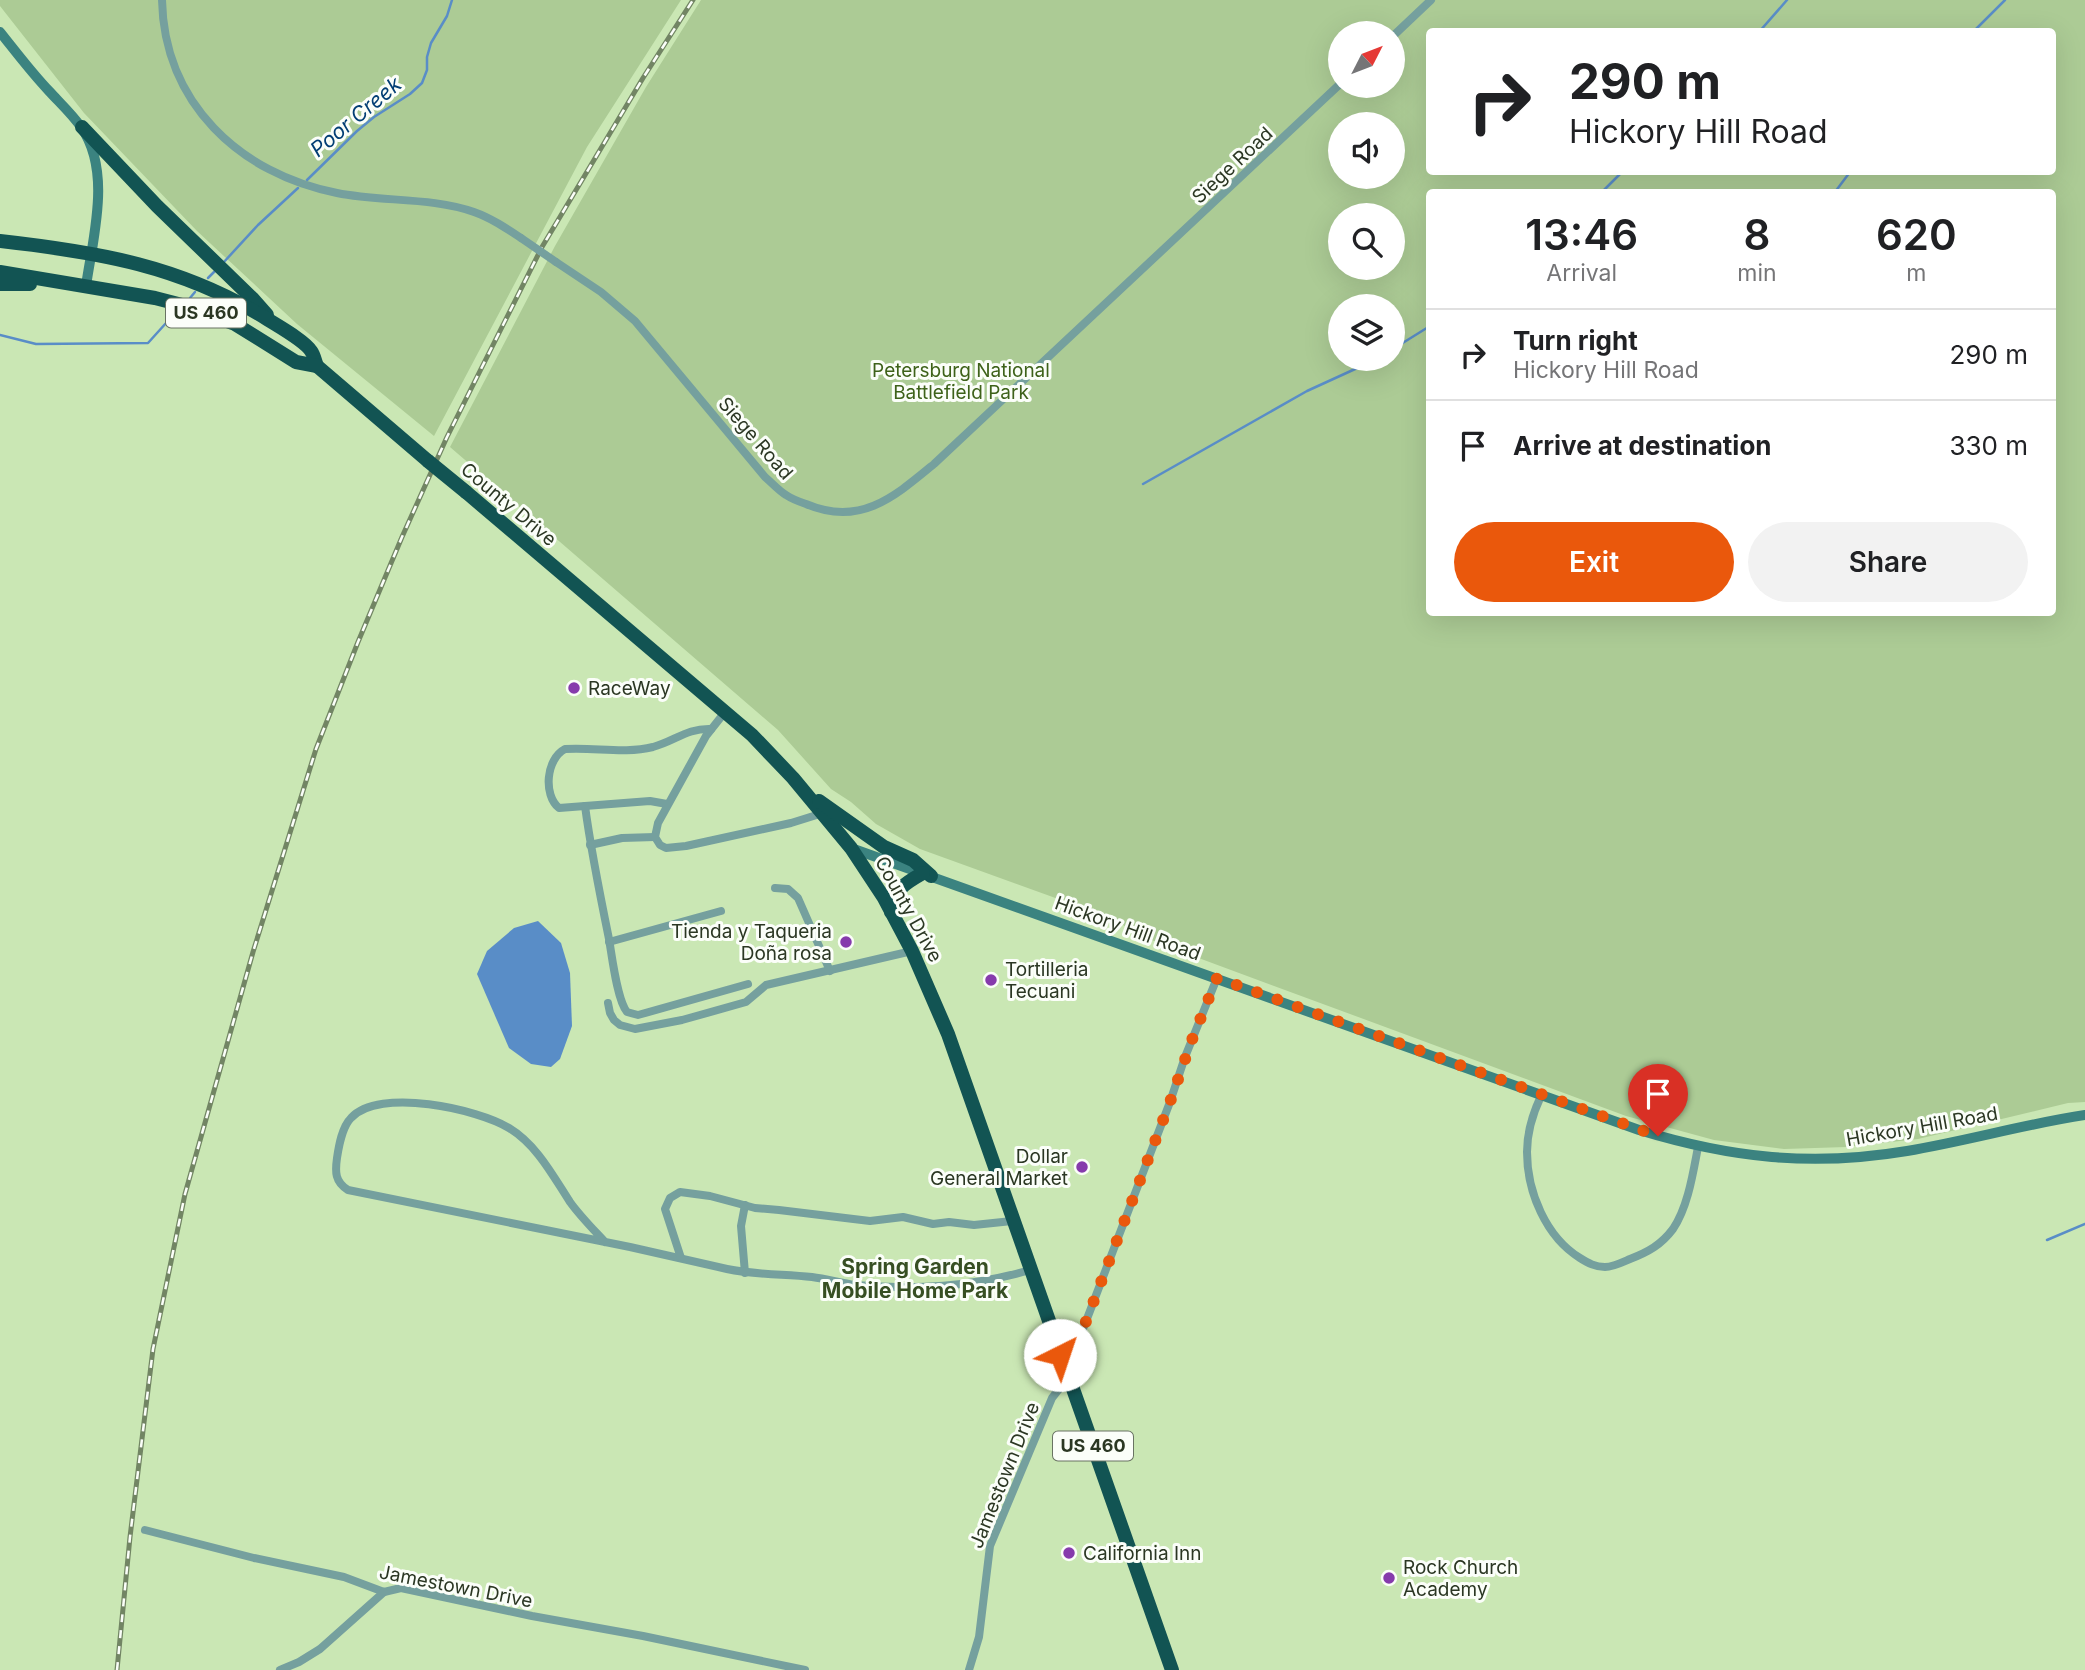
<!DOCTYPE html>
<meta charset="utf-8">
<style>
body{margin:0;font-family:Inter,sans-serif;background:#f2f2f2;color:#202124;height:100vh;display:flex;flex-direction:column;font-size:26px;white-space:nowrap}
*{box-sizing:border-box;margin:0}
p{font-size:23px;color:#757577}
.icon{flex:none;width:38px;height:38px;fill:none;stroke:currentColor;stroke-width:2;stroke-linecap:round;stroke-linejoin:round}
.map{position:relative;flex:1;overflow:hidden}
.drawer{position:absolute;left:1426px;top:189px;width:630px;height:427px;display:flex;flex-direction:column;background:#fff;border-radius:7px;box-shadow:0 7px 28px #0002}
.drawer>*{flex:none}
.guide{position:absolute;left:1426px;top:28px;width:630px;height:147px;border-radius:7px;box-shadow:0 7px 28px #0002;background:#fff;color:#202124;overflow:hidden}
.needle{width:46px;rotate:48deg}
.buttons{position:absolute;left:1328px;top:21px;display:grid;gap:14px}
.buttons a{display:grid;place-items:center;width:77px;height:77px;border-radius:50%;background:#fff;box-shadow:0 7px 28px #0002;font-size:35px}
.pin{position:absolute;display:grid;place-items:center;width:60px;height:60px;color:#fff;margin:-72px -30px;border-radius:50% 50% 50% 0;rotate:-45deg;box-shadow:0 0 7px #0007}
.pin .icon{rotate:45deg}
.me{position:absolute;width:77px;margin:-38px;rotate:41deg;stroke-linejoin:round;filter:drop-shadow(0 0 5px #0008)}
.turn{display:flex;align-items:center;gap:24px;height:147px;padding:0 28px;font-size:32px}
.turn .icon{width:91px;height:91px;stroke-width:2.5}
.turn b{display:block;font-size:49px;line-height:60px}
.eta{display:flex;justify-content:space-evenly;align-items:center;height:119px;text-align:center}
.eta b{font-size:42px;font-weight:600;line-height:49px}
.cta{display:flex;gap:14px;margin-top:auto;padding:14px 28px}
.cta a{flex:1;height:80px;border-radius:42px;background:#ea580c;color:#fff;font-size:28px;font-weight:600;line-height:80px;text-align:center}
.cta a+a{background:#f2f2f2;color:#202124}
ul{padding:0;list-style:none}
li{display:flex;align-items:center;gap:21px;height:91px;padding:0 28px;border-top:2px solid #e0e0e0}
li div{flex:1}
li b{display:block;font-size:26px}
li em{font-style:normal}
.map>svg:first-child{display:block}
.green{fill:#accb95;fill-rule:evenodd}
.water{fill:#598dc7}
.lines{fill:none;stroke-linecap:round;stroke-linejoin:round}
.stream{stroke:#598dc7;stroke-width:2.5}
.street{stroke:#75a09e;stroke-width:8}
.secondary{stroke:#3b8380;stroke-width:10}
.highway{stroke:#125453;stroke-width:14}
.rail-casing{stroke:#728564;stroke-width:5}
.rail{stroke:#fbfef9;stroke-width:2.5;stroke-dasharray:8;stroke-linecap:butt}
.street-bridge{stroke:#75a09e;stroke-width:8}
.highway-bridge{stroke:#125453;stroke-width:14}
.route{stroke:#ea580c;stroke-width:12;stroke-dasharray:0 21.6}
.poi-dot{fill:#863bac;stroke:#fbfef9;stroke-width:2.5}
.labels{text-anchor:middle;stroke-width:6;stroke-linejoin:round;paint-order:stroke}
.shield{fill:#fbfef9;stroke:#697363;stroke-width:2}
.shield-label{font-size:18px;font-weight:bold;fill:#2b3723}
.street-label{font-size:19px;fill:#2b3723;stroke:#fbfef9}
.park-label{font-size:19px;fill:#3e621a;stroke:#fbfef9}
.poi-label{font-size:19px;fill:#2b3723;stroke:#fbfef9;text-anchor:start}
.water-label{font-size:21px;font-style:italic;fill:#023e74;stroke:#fbfef9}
.neighbourhood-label{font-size:21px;font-weight:bold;fill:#374f23;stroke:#fbfef9}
</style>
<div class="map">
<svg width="2085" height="1670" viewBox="0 0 2085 1670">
<rect width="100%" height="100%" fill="#cae7b4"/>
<g class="green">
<path d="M 0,0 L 681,0 L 587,147 L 434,436 L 297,324 L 197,231 L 84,113 L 0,6 Z"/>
<path d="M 701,0 L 2085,0 L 2085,1102 L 2068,1103 L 1918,1139 L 1846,1147 L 1784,1149 L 1714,1140 L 1626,1116 L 1204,960 L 1149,939 L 1108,917 L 920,849 L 876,824 L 851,802 L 831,789 L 778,730 L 450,447 L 555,246 L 646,87 ZM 1430,32 L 2053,32 L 2053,172 L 1430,172 ZM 1340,33 L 1393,33 L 1393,86 L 1340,86 ZM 1340,124 L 1393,124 L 1393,177 L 1340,177 ZM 1430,192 L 2053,192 L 2053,612 L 1430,612 ZM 1340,215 L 1393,215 L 1393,268 L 1340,268 ZM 1340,306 L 1393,306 L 1393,359 L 1340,359 Z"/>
</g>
<path class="water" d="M 538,921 L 561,943 L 570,973 L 572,1026 L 560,1059 L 551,1067 L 531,1064 L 509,1048 L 477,974 L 487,951 L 514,928 Z"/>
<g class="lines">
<g class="stream">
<path d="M 1759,32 L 1787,0"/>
<path d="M 1973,32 L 2005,0"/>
<path d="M 307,180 L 357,131 L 374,117 L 410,94 L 422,83 L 427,70 L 427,57 L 431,43 L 447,16 L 452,0"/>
<path d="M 1602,192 L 1622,172"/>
<path d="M 1835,192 L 1850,172"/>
<path d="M 223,263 L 258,225 L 298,188"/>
<path d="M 208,278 L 215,271"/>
<path d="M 190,298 L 195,292"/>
<path d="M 0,335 L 36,344 L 148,343 L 176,312"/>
<path d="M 1393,349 L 1430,326"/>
<path d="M 1143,484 L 1307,391 L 1377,359"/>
<path d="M 2047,1240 L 2085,1224"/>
</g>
<g class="street">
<path d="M 162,0 C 164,103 240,174 337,193 C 381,202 432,197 474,212 C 491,218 506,228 521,238"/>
<path d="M 1393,36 L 1431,0"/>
<path d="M 556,262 L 601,292 L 635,321 L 765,477 C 772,483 779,491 786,495 C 792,499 800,502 806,504 C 860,527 894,497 934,464 L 1340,84"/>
<path d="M 725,712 L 706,736 L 658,823 L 655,837 L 660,845 L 666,848 L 686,846 L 791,823 L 823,813"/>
<path d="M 667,804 L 650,801 L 559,808 C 543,795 546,759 565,749 C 595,747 624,754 653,747 C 675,741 687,728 711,729"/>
<path d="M 585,806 C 591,851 600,895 609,939 C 612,956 617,1000 627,1012 L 638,1015 L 748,984"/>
<path d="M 590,845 L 622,838 L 655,837"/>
<path d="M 775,888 L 788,889 L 798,898 L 830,971"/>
<path d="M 609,942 L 721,911"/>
<path d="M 608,1003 L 610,1013 L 614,1020 L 620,1025 L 635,1029 L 682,1020 L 746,1002 L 766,985 L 912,951"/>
<path d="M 1541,1096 C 1533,1113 1527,1133 1527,1152 C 1527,1192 1546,1237 1580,1258 C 1588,1263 1595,1267 1605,1267 C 1613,1267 1623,1262 1630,1259 C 1648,1252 1661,1245 1673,1229 C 1688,1207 1693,1173 1698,1147"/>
<path d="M 745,1205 L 741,1226 L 745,1273"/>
<path d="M 605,1242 C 593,1229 580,1216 570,1202 C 553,1176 537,1145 509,1128 C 478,1109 379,1087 351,1118 C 342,1127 339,1145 337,1158 C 335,1172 335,1182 348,1190 L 630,1247 L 727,1269 C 756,1275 784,1274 812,1277 C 827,1279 841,1283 855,1285 C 916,1290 971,1287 1030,1270"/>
<path d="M 681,1258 L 665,1209 L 670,1198 L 680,1192 L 710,1196 L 755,1208 L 779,1210 L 870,1221 L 903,1217 L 933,1224 L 949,1222 L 974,1225 L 1012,1221"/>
<path d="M 1060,1355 C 1074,1348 1079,1338 1085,1324 L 1170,1102 L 1185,1057 L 1217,978"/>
<path d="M 145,1530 L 254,1558 L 344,1577 L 384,1592 L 401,1588 L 532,1616 L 643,1636 L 805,1670"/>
<path d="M 280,1670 L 299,1662 L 320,1649 L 384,1592"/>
<path d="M 969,1670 L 979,1637 L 990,1546 L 1052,1398 L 1059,1389 L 1070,1383"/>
</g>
<g class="secondary">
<path d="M 0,32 C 16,52 31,72 49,91 C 59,102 72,114 81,127 C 112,171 93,237 86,286"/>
<path d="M 851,848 L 1639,1130 C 1731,1158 1812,1167 1907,1151 C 1967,1141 2025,1124 2085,1115"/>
</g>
<g class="highway">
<path d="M 82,127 L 157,206 L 252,298 L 267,315"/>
<path d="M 0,241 C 98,252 182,266 267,319 C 278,326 305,341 311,351 C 314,355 315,361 317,366 L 428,461"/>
<path d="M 0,272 L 155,298 L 186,306 L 235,324 L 296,362 L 317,366"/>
<path d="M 0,284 L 30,284"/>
<path d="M 466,492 L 752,735 L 793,778 L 851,848 L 884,898 L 912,951 L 948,1034 L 1172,1670"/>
<path d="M 819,801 L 884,847 L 913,860 L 931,876"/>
<path d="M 891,912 C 891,891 907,882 923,873"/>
</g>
<defs>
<path id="rail" d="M 117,1670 L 130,1537 L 153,1349 L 185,1194 L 253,952 L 316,749 L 358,642 L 402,537 L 447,437 L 542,247 L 643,78 L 693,0"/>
</defs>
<use href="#rail" class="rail-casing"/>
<use href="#rail" class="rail"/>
<path class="street-bridge" d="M 521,238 L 556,262"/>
<path class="highway-bridge" d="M 428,461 L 466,492"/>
</g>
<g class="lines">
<path class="route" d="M 1060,1355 C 1074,1348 1079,1337 1085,1324 L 1170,1102 L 1193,1037 L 1217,978 L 1658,1136"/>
</g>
<g class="poi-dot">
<circle cx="574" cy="688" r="7"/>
<circle cx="846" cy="942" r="7"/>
<circle cx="991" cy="980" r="7"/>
<circle cx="1082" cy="1167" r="7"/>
<circle cx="1069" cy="1553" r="7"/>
<circle cx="1389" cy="1578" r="7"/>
</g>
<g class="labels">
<g class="shield">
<rect x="166" y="298.5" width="80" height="29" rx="5"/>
<rect x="1053" y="1431.5" width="80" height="29" rx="5"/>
</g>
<g class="shield-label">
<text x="206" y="319">US 460</text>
<text x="1093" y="1452">US 460</text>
</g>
<g class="street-label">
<text transform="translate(1232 165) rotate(-43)" y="7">Siege Road</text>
<text transform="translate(756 438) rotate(49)" y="7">Siege Road</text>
<text transform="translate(509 504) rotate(40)" y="7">County Drive</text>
<text transform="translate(909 909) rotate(61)" y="7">County Drive</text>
<text transform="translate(1128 928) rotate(20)" y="7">Hickory Hill Road</text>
<text transform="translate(1922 1126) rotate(-10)" y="7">Hickory Hill Road</text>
<text transform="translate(1004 1475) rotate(-68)" y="7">Jamestown Drive</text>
<text transform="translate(456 1586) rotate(11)" y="7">Jamestown Drive</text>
</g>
<g class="park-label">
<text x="961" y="377">Petersburg National<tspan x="961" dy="22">Battlefield Park</tspan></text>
</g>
<g class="poi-label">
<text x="588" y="695">RaceWay</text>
<text x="832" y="938" text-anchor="end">Tienda y Taqueria<tspan x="832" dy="22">Doña rosa</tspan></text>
<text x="1005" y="976">Tortilleria<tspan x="1005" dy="22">Tecuani</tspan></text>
<text x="1068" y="1163" text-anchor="end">Dollar<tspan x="1068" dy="22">General Market</tspan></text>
<text x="1083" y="1560">California Inn</text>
<text x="1403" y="1574">Rock Church<tspan x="1403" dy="22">Academy</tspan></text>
</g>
<g class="water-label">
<text transform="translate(356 117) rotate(-40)" y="7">Poor Creek</text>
</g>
<g class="neighbourhood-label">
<text x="915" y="1274">Spring Garden<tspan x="915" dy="24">Mobile Home Park</tspan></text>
</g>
</g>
</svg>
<div class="buttons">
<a><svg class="needle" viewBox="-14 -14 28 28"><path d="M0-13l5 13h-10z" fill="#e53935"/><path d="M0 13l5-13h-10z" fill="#757577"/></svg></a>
<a><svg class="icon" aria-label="sound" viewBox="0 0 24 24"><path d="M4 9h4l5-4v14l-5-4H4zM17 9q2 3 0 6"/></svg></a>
<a><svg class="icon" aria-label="search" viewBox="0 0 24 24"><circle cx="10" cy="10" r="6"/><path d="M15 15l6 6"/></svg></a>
<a><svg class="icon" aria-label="layers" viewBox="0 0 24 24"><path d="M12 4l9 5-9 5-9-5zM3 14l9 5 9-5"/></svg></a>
</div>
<div class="pin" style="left:1658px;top:1136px;background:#d93025"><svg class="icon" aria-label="arrive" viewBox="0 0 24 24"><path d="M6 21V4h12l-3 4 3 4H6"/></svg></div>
<svg class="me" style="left:1060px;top:1355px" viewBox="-20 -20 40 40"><circle r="19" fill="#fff"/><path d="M0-13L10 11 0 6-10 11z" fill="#ea580c"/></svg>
<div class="guide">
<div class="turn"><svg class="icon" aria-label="right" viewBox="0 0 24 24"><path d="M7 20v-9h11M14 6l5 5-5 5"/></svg><div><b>290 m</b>Hickory Hill Road</div></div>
</div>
<section class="drawer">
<div class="eta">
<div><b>13:46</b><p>Arrival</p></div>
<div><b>8</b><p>min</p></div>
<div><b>620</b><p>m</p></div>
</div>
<ul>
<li><svg class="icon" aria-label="right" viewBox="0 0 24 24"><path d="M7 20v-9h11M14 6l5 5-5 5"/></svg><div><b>Turn right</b><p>Hickory Hill Road</p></div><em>290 m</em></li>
<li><svg class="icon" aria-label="arrive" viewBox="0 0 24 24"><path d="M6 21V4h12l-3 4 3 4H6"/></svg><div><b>Arrive at destination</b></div><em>330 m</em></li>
</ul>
<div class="cta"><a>Exit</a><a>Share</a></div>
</section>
</div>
